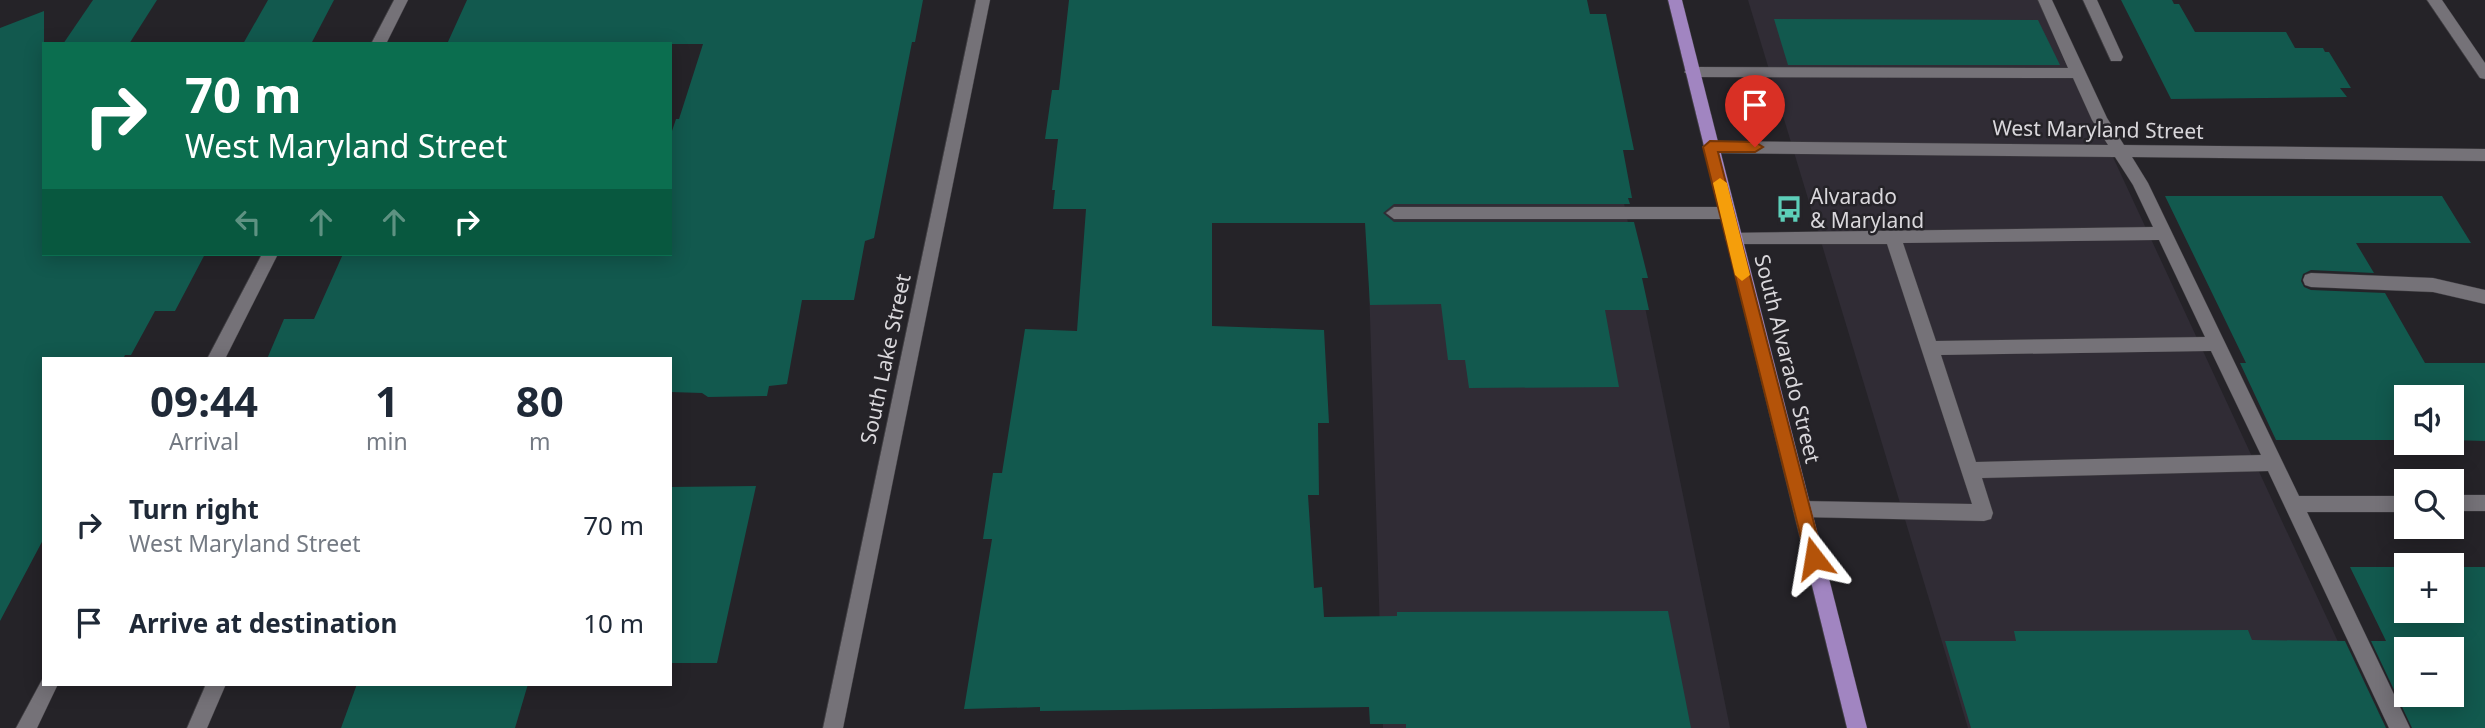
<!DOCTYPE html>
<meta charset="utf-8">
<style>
body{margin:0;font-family:"Noto Sans",sans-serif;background:#f2f2f3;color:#1f2937;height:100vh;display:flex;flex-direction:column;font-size:26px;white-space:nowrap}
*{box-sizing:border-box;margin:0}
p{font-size:23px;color:#747a83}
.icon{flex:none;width:38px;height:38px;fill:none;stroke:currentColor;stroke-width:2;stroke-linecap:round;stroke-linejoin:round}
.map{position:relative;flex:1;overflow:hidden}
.details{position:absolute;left:42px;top:357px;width:630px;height:329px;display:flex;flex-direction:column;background:#fff;border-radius:0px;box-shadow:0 4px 18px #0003}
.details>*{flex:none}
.banner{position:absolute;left:42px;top:42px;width:630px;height:214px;border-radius:0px;box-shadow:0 4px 18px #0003;background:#0b6e4f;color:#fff;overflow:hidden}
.fabs{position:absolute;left:2394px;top:385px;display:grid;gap:14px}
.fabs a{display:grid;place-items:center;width:70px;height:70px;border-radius:0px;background:#fff;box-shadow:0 4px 18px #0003;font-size:35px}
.pin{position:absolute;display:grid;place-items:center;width:60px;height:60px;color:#fff;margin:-72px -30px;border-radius:50% 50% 50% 0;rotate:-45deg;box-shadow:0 0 7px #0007}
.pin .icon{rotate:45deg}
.me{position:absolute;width:77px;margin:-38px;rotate:346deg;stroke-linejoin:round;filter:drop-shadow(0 0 5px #0008)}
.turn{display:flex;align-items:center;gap:24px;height:147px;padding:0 28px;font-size:32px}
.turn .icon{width:91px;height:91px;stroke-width:2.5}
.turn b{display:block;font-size:49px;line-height:60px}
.lanes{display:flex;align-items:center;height:66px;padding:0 28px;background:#0003;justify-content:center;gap:35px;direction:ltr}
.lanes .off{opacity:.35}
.eta{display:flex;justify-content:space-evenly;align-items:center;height:119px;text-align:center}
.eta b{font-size:42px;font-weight:700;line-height:49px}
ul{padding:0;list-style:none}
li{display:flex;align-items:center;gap:21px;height:98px;padding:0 28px}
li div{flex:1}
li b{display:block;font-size:26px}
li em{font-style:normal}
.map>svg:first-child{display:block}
.built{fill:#302c35}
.building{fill:#12594e;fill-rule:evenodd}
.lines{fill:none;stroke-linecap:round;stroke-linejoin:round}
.minor-casing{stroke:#3f3d41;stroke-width:1}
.major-casing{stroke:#3f3d41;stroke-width:1}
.minor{fill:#757278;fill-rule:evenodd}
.major{fill:#a185c1;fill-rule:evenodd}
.route{fill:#b45309;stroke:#753606;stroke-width:2}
.slow{fill:#f59e0b}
.labels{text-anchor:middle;stroke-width:5;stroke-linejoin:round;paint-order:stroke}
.street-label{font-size:21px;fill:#d9d7db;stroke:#252328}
.poi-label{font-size:21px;fill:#d9d7db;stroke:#252328;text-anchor:start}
</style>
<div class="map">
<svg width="2485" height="728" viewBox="0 0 2485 728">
<rect width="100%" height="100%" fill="#252328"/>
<g class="built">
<path d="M 1360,0 L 1583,0 L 1730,728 L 1383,728 Z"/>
<path d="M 1748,0 L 2040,0 L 2378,728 L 1968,728 Z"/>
</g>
<g class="building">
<path d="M 93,0 L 157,0 L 129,44 L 63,44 Z"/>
<path d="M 268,0 L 334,0 L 311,44 L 243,44 Z"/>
<path d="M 467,0 L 923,0 L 915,42 L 912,42 L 874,238 L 865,241 L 854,300 L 802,300 L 787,384 L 769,386 L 767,396 L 708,397 L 702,393 L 670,392 L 670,359 L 267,359 L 284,319 L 314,319 L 343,254 L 670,254 L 670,137 L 676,119 L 679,119 L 703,44 L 447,44 Z"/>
<path d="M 1069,0 L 1587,0 L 1590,14 L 1606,14 L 1634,150 L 1623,150 L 1632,198 L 1628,198 L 1630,204 L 1394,204 L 1383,213 L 1394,222 L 1634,222 L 1648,278 L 1642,278 L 1649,310 L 1605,310 L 1619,387 L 1469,388 L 1465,360 L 1448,360 L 1441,304 L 1370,305 L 1365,223 L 1212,223 L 1212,326 L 1324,330 L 1329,423 L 1318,423 L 1319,495 L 1308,495 L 1314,588 L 1322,587 L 1324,617 L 1397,616 L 1397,612 L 1668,611 L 1691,728 L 1406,728 L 1406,724 L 1370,724 L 1369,707 L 1040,711 L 1040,707 L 964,709 L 992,539 L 983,539 L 993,473 L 1002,473 L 1025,329 L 1077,331 L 1086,209 L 1053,209 L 1055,190 L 1052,190 L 1058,139 L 1045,139 L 1052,90 L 1059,90 Z"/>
<path d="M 2121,0 L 2172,0 L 2174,4 L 2179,4 L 2195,32 L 2286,32 L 2295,48 L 2323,48 L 2325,52 L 2329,52 L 2351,88 L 2340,88 L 2347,97 L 2171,99 Z"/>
<path d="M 44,11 L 44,254 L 205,254 L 175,311 L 155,311 L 131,355 L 125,355 L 123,359 L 44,359 L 44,538 L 0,621 L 0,28 Z"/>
<path d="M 1774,19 L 2038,20 L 2060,65 L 1788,65 Z"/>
<path d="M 2165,196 L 2442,196 L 2471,243 L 2356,243 L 2374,273 L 2311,270 L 2303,274 L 2301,281 L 2304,287 L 2311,290 L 2385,293 L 2425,363 L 2485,363 L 2485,441 L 2452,440 L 2452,397 L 2406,397 L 2406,440 L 2276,440 L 2240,363 L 2246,363 Z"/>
<path d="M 756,486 L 717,663 L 670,663 L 670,487 Z"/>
<path d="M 2350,567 L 2406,567 L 2406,611 L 2452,611 L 2452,567 L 2485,567 L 2485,728 L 2412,728 L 2371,641 L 2386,641 ZM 2406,649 L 2452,649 L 2452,695 L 2406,695 Z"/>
<path d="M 2248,630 L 2252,640 L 2345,641 L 2386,728 L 1971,728 L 1945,641 L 2016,641 L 2014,631 Z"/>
<path d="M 357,684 L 528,684 L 515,728 L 341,728 Z"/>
</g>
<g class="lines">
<defs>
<g id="minor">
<path d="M 394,0 L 408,0 L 386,44 L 371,44 Z"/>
<path d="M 976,0 L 990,0 L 843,728 L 823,728 Z"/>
<path d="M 2038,0 L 2052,0 L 2107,118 L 2124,145 L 2485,149 L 2485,161 L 2132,157 L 2148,183 L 2299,496 L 2406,496 L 2406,512 L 2307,512 L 2410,728 L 2389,728 L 2268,471 L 1982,478 L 1993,513 L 1991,519 L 1984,521 L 1802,517 L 1795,515 L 1793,509 L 1795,503 L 1802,501 L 1972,504 L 1887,244 L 1733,244 L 1727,243 L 1725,238 L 1727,233 L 2153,227 L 2133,185 L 2115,157 L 1710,153 L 1702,147 L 1710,141 L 2108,145 L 2092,120 L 2073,78 L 1692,77 L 1684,72 L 1692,67 L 2068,68 ZM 2159,240 L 2205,337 L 1936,341 L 1903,243 ZM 2211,351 L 2261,455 L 1976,462 L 1941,355 Z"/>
<path d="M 2083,0 L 2097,0 L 2123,57 L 2121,61 L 2111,61 Z"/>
<path d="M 2427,0 L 2442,0 L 2485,63 L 2485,79 L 2480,78 Z"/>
<path d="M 1394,207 L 1726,207 L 1734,213 L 1726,219 L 1394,219 L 1386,213 Z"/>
<path d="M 262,254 L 278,254 L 225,359 L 207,359 Z"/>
<path d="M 2311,273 L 2433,278 L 2485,290 L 2485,304 L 2433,292 L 2311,287 L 2305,285 L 2303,280 L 2305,275 Z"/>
<rect x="2452" y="495" width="33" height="16"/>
<path d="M 44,676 L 44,684 L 58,684 L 37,728 L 16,728 Z"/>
<path d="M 206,684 L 226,684 L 207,728 L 187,728 Z"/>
</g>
<path id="major" d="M 1668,0 L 1682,0 L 1867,728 L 1847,728 Z"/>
</defs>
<use href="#minor" class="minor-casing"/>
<use href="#major" class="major-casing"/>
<use href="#minor" class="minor"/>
<use href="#major" class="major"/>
</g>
<path class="route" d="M 1710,141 L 1755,142 L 1763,147 L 1755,152 L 1718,152 L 1823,558 L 1820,564 L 1814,566 L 1808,564 L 1806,558 L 1703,147 Z"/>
<path class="slow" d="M 1720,178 L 1727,183 L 1750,275 L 1742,281 L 1735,275 L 1713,183 Z"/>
<defs>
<symbol id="bus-bare" viewBox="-9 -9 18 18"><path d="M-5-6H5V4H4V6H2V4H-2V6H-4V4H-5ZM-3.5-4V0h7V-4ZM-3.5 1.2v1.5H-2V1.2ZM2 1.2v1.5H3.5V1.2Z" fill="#5dceb9" stroke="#252328" stroke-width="2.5" paint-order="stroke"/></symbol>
</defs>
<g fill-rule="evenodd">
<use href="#bus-bare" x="1770" y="190" width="38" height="38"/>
</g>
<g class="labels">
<g class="street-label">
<text transform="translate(2098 130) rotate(1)" y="7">West Maryland Street</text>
<text transform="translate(886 359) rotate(-78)" y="7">South Lake Street</text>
<text transform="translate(1787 359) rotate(76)" y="7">South Alvarado Street</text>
</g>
<g class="poi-label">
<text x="1810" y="204">Alvarado<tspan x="1810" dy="24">&amp; Maryland</tspan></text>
</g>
</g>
</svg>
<div class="fabs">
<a><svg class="icon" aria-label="sound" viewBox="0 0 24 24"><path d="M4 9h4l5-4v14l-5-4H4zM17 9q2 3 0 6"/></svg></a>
<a><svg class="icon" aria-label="search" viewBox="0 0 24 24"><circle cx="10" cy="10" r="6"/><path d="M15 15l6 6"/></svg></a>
<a>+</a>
<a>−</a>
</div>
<div class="pin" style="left:1755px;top:147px;background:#d93025"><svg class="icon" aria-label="arrive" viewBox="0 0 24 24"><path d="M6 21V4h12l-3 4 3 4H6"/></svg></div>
<svg class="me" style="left:1814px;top:558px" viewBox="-20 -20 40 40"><path d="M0-17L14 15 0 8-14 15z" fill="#b45309" stroke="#fff" stroke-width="4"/></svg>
<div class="banner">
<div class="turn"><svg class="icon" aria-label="right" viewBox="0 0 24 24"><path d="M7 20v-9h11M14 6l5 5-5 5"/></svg><div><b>70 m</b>West Maryland Street</div></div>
<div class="lanes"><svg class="icon off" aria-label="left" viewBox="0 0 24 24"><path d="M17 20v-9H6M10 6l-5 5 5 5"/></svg><svg class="icon off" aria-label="ahead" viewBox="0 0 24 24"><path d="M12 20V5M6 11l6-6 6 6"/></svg><svg class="icon off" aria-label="ahead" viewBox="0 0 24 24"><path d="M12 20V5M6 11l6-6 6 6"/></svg><svg class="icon" aria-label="right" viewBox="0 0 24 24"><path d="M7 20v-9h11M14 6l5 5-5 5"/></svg></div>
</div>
<section class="details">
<div class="eta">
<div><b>09:44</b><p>Arrival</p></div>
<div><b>1</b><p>min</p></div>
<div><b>80</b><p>m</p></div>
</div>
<ul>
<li><svg class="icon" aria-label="right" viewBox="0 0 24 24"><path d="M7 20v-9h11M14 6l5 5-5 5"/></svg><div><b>Turn right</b><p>West Maryland Street</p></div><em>70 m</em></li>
<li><svg class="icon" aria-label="arrive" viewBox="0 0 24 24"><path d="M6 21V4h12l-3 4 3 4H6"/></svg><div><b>Arrive at destination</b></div><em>10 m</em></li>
</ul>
</section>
</div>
